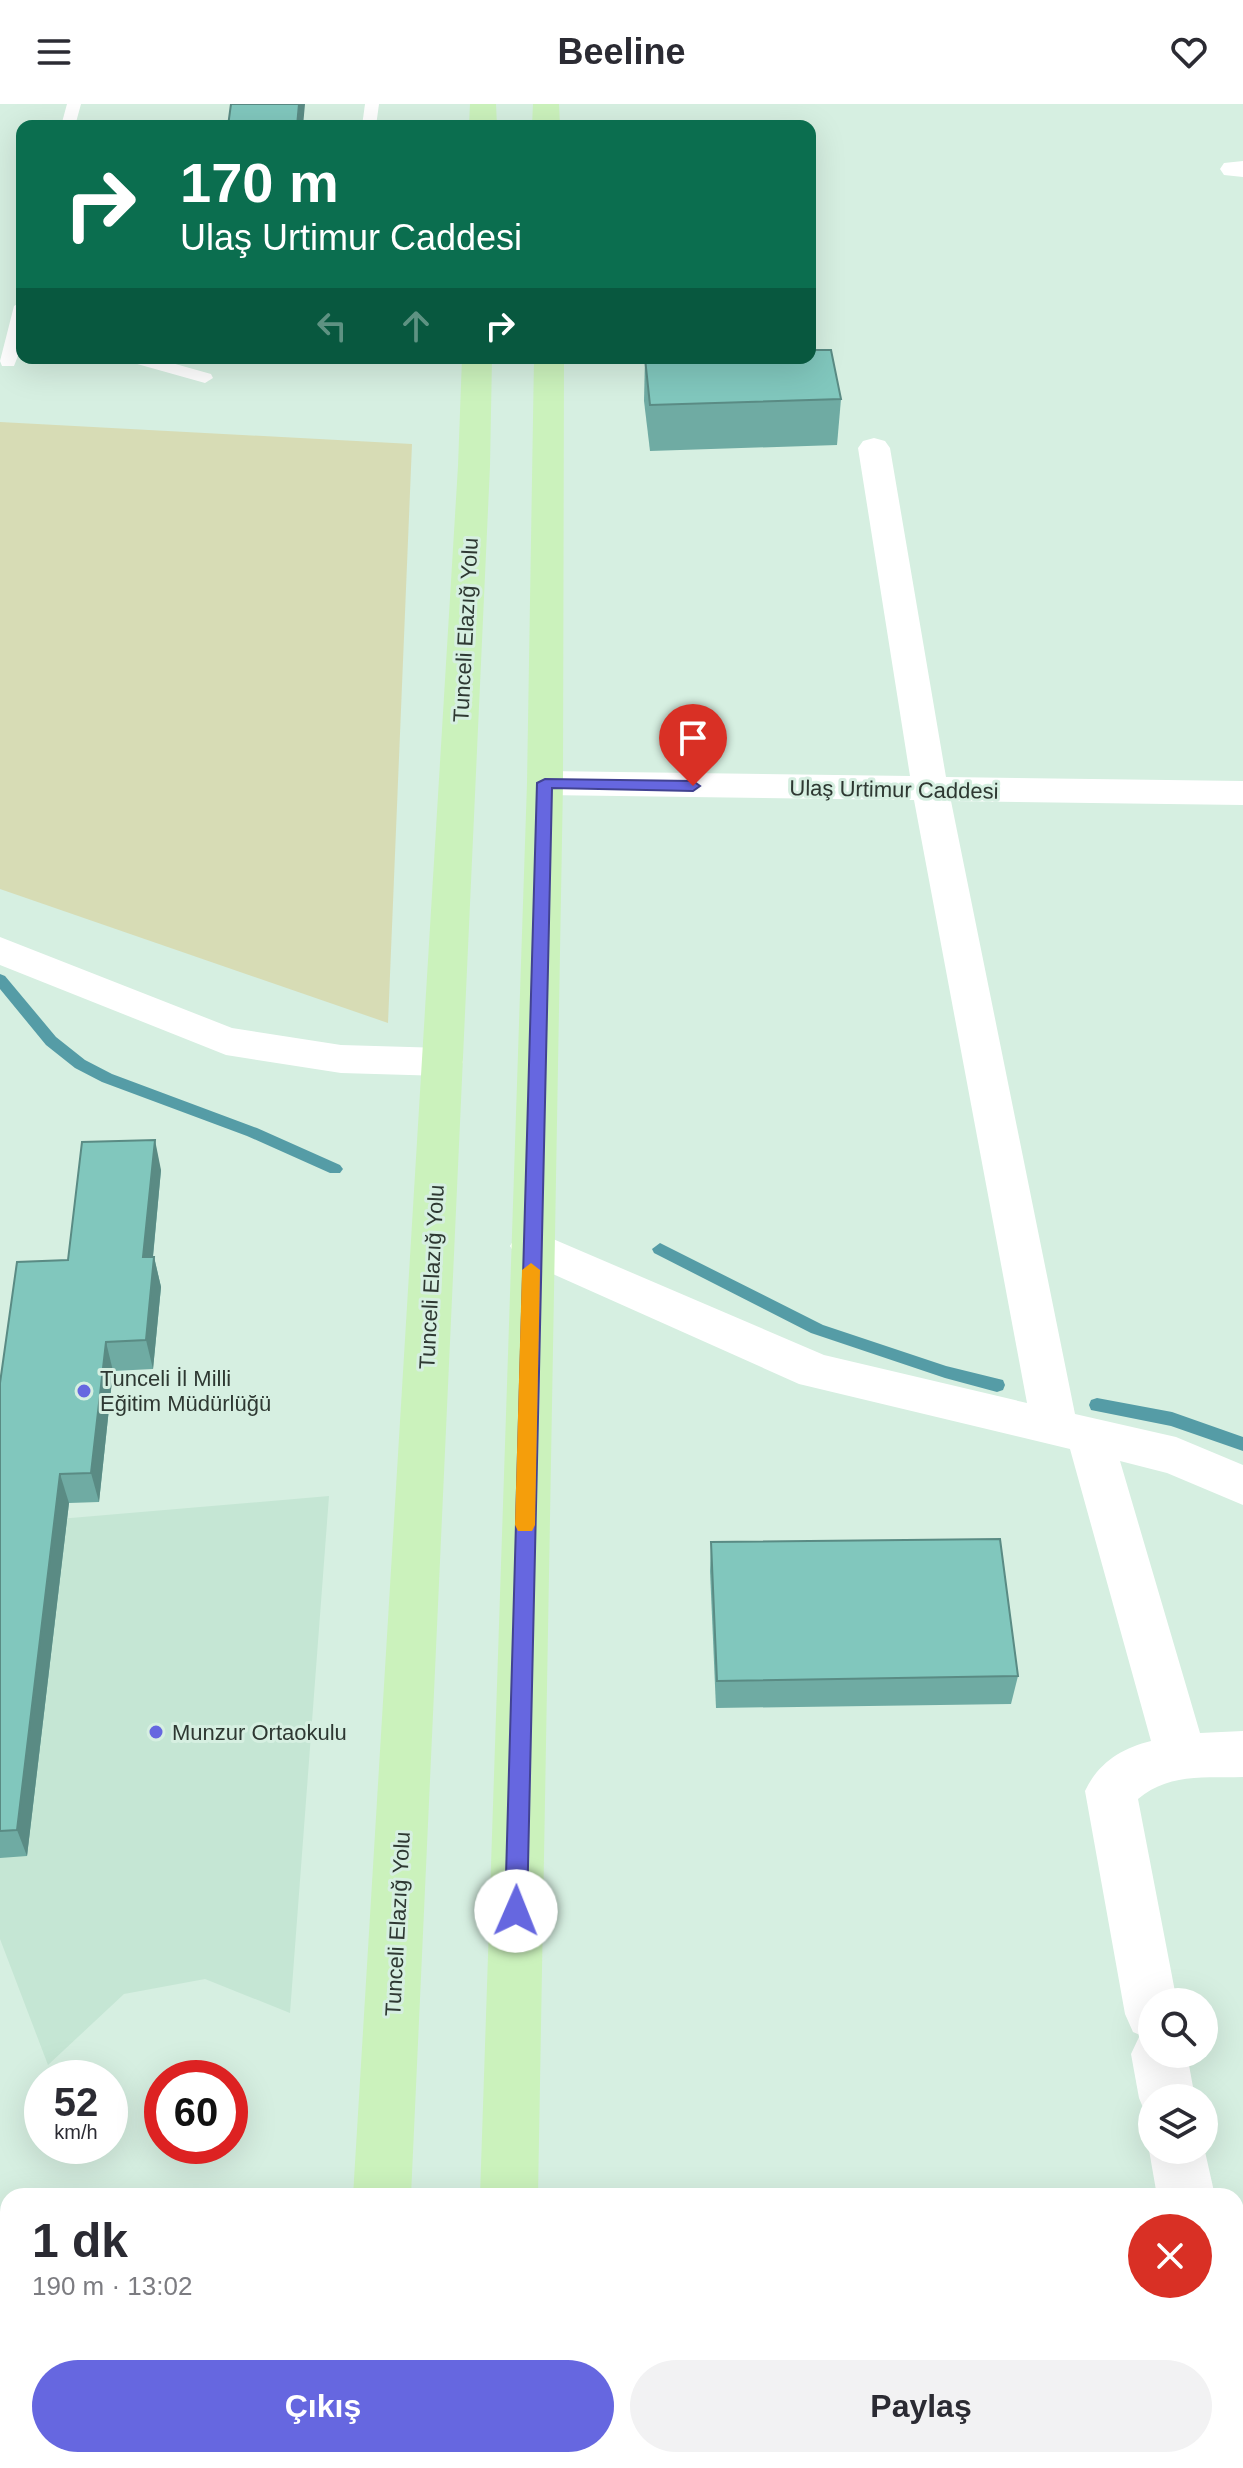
<!DOCTYPE html>
<html lang="tr">
<meta charset="utf-8">
<style>
body{margin:0;font-family:Arial,sans-serif;background:#f2f2f3;color:#2b2b33;height:100vh;display:flex;flex-direction:column;font-size:30px;white-space:nowrap}
*{box-sizing:border-box;margin:0}
p{font-size:26px;color:#7c7c81}
.icon{flex:none;width:44px;height:44px;fill:none;stroke:currentColor;stroke-width:2;stroke-linecap:round;stroke-linejoin:round}
.map{position:relative;flex:1;overflow:hidden}
.panel{position:absolute;left:0px;top:2084px;width:1244px;height:280px;display:flex;flex-direction:column;background:#fff;border-radius:24px 24px 0 0;box-shadow:0 8px 32px #0002}
.panel>*{flex:none}
.guide{position:absolute;left:16px;top:16px;width:800px;height:244px;border-radius:16px;box-shadow:0 8px 32px #0002;background:#0b6e4f;color:#fff;overflow:hidden}
.buttons{position:absolute;left:1138px;top:1884px;display:grid;gap:16px}
.buttons a{display:grid;place-items:center;width:80px;height:80px;border-radius:50%;background:#fff;box-shadow:0 8px 32px #0002;font-size:40px}
.speed{position:absolute;left:24px;top:1956px;display:flex;gap:16px;font-size:40px;font-weight:700;text-align:center}
.speed>*{display:grid;place-content:center;width:104px;height:104px;border-radius:50%;background:#fff;box-shadow:0 8px 32px #0002;line-height:1}
.speed small{font-size:20px;font-weight:400}
.speed .limit{border:12px solid #d22;background:#fff;color:#111}
.pin{position:absolute;display:grid;place-items:center;width:68px;height:68px;color:#fff;margin:-82px -34px;border-radius:50% 50% 50% 0;rotate:-45deg;box-shadow:0 0 8px #0007}
.pin .icon{rotate:45deg}
.me{position:absolute;width:88px;margin:-44px;rotate:1deg;stroke-linejoin:round;filter:drop-shadow(0 0 6px #0008)}
.turn{display:flex;align-items:center;gap:28px;height:168px;padding:0 32px;font-size:36px}
.turn .icon{width:104px;height:104px;stroke-width:2.5}
.turn b{display:block;font-size:56px;line-height:68px}
.lanes{display:flex;align-items:center;height:76px;padding:0 32px;background:#0003;justify-content:center;gap:40px;direction:ltr}
.lanes .off{opacity:.35}
.round{display:grid;place-items:center;flex:none;width:84px;height:84px;border-radius:42px;background:#f2f2f3}
.summary{display:flex;align-items:center;justify-content:space-between;height:136px;padding:0 32px}
h1{font-size:48px;font-weight:700;line-height:60px}
.primary-button{display:flex;gap:16px;margin-top:auto;padding:16px 32px}
.primary-button a{flex:1;height:92px;border-radius:48px;background:#6667e0;color:#fff;font-size:32px;font-weight:700;line-height:92px;text-align:center}
.primary-button a+a{background:#f2f2f3;color:#2b2b33}
header{display:flex;justify-content:space-between;align-items:center;height:104px;padding:0 32px;background:#fff;font-size:36px;font-weight:700}
.map>svg:first-child{display:block}
.built{fill:#c5e6d4}
.green{fill:#d7dcb5}
.lines{fill:none;stroke-linecap:round;stroke-linejoin:round}
.stream{fill:#559ca6;fill-rule:evenodd}
.lane{fill:#fff;fill-rule:evenodd}
.street{fill:#fff;fill-rule:evenodd}
.primary{fill:#cbf2bc;fill-rule:evenodd}
.wall{fill:#6faba3}
.shaded-wall{fill:#5a8b84}
.building{fill:#81c7bd;stroke:#5a8b84;stroke-width:2}
.route{fill:#6667e0;stroke:#424392;stroke-width:2}
.slow{fill:#f59e0b}
.poi-dot{fill:#6667e0;stroke:#d6efe1;stroke-width:3}
.labels{text-anchor:middle;stroke-width:6;stroke-linejoin:round;paint-order:stroke}
.street-label{font-size:22px;fill:#2e3832;stroke:#d6efe1}
.poi-label{font-size:22px;fill:#2e3832;stroke:#d6efe1;text-anchor:start}
</style>
<header><svg class="icon" aria-label="menu" viewBox="0 0 24 24"><path d="M4 6h16M4 12h16M4 18h16"/></svg>Beeline<svg class="icon" aria-label="heart" viewBox="0 0 24 24"><path d="M12 20l-8-8c-3-5 5-10 8-4 3-6 11-1 8 4z"/></svg></header>
<div class="map">
<svg width="1243" height="2364" viewBox="0 0 1243 2364">
<rect width="100%" height="100%" fill="#d6efe1"/>
<path class="built" d="M 329,1392 L 290,1909 L 205,1875 L 124,1890 L 48,1961 L 0,1835 L 0,1420 Z"/>
<path class="green" d="M 0,318 L 412,340 L 388,919 L 0,785 Z"/>
<g class="lines">
<g class="stream">
<path d="M 0,870 L 5,872 L 56,933 L 85,956 L 112,970 L 257,1024 L 340,1061 L 343,1065 L 340,1069 L 330,1069 L 247,1032 L 102,978 L 75,964 L 46,941 L 0,885 Z"/>
<path d="M 660,1139 L 823,1221 L 946,1262 L 1003,1276 L 1005,1281 L 1003,1286 L 997,1288 L 945,1274 L 811,1229 L 654,1149 L 652,1145 Z"/>
<path d="M 1097,1294 L 1172,1308 L 1243,1333 L 1243,1347 L 1171,1322 L 1091,1306 L 1089,1301 L 1091,1296 Z"/>
</g>
<g class="lane">
<path d="M 67,0 L 81,0 L 75,22 L 61,22 Z"/>
<path d="M 365,0 L 379,0 L 376,22 L 362,22 Z"/>
<path d="M 22,197 C 22,219 24,241 14,262 L 2,262 L 0,257 L 14,202 Z"/>
<path d="M 128,254 L 154,254 L 211,270 L 213,274 L 205,279 L 130,258 Z"/>
</g>
<g class="street">
<path d="M 1243,57 L 1243,73 L 1224,71 L 1220,65 L 1224,59 Z"/>
<path d="M 874,334 L 885,337 L 890,344 L 946,673 L 1243,677 L 1243,701 L 951,697 L 1075,1310 L 1176,1333 L 1243,1361 L 1243,1401 L 1167,1369 L 1120,1357 L 1200,1629 L 1243,1627 L 1243,1673 C 1204,1674 1169,1669 1138,1695 L 1177,1898 L 1152,1898 L 1152,1950 L 1187,1950 L 1195,1994 L 1152,1994 L 1152,2015 L 1147,2013 L 1139,1994 L 1131,1950 L 1140,1931 L 1133,1928 L 1125,1910 L 1085,1687 C 1098,1659 1122,1644 1151,1637 L 1070,1345 L 799,1280 L 517,1154 L 510,1142 L 517,1130 L 532,1126 L 824,1251 L 1027,1299 L 914,696 L 545,691 L 532,687 L 527,679 L 532,671 L 545,667 L 910,672 L 858,344 L 863,337 Z"/>
<path d="M 0,833 L 232,924 L 341,941 L 443,944 L 457,948 L 463,958 L 457,968 L 443,972 L 341,969 L 226,951 L 0,861 Z"/>
<path d="M 1152,2038 L 1152,2046 L 1204,2046 L 1204,2043 L 1215,2092 L 1157,2092 L 1149,2046 Z"/>
<path d="M 1236,2326 L 1243,2329 L 1243,2364 L 1205,2364 L 1203,2356 L 1236,2356 Z"/>
</g>
<g class="primary">
<path d="M 470,0 L 496,0 L 497,22 L 469,22 Z"/>
<path d="M 533,0 L 559,0 L 560,22 L 532,22 Z"/>
<path d="M 462,254 L 492,254 L 490,362 L 411,2092 L 353,2092 L 458,362 Z"/>
<path d="M 534,254 L 564,254 L 563,679 L 538,2092 L 480,2092 L 527,679 Z"/>
<rect x="337" y="2356" width="62" height="8"/>
<path d="M 472,2356 L 534,2356 L 533,2364 L 471,2364 Z"/>
</g>
</g>
<g class="wall">
<path d="M 645,254 L 841,295 L 837,341 L 650,347 L 644,297 Z"/>
<path d="M 161,1066 L 153,1153 L 154,1153 L 161,1183 L 153,1265 L 113,1267 L 99,1398 L 69,1399 L 27,1752 L 0,1754 L 0,1279 L 68,1156 Z"/>
<path d="M 711,1438 L 1018,1572 L 1011,1600 L 716,1604 L 710,1467 Z"/>
</g>
<g class="shaded-wall">
<path d="M 299,0 L 305,0 L 303,22 L 297,22 Z"/>
<path d="M 155,1036 L 161,1066 L 150,1183 L 143,1153 Z"/>
<path d="M 154,1153 L 161,1183 L 153,1265 L 146,1236 Z"/>
<path d="M 106,1238 L 113,1267 L 99,1398 L 91,1369 Z"/>
<path d="M 60,1370 L 69,1399 L 27,1752 L 17,1726 Z"/>
<path d="M 77,2356 L 93,2356 L 92,2364 L 76,2364 Z"/>
</g>
<g class="building">
<path d="M 231,0 L 299,0 L 297,22 L 228,22 Z"/>
<path d="M 810,246 L 831,246 L 841,295 L 650,301 L 645,254 L 810,254 Z"/>
<path d="M 155,1036 L 143,1153 L 154,1153 L 146,1236 L 106,1238 L 91,1369 L 60,1370 L 17,1726 L 0,1727 L 0,1279 L 17,1158 L 68,1156 L 82,1038 Z"/>
<path d="M 1000,1435 L 1018,1572 L 717,1577 L 711,1438 Z"/>
<path d="M 0,2265 L 8,2265 L 8,2356 L 77,2356 L 76,2364 L 0,2364 Z"/>
</g>
<path class="route" d="M 545,675 L 693,677 L 700,682 L 693,687 L 552,684 L 527,1807 L 524,1814 L 516,1817 L 508,1814 L 505,1807 L 537,679 Z"/>
<path class="slow" d="M 531,1159 L 540,1166 L 535,1421 L 532,1427 L 518,1427 L 515,1421 L 522,1166 Z"/>
<g class="poi-dot">
<circle cx="84" cy="1287" r="8"/>
<circle cx="156" cy="1628" r="8"/>
</g>
<g class="labels">
<g class="street-label">
<text transform="translate(465 526) rotate(-87)" y="8">Tunceli Elazığ Yolu</text>
<text transform="translate(894 685) rotate(1)" y="8">Ulaş Urtimur Caddesi</text>
<text transform="translate(431 1173) rotate(-87)" y="8">Tunceli Elazığ Yolu</text>
<text transform="translate(397 1820) rotate(-87)" y="8">Tunceli Elazığ Yolu</text>
</g>
<g class="poi-label">
<text x="100" y="1282">Tunceli İl Milli<tspan x="100" dy="25">Eğitim Müdürlüğü</tspan></text>
<text x="172" y="1636">Munzur Ortaokulu</text>
</g>
</g>
</svg>
<div class="buttons">
<a><svg class="icon" aria-label="search" viewBox="0 0 24 24"><circle cx="10" cy="10" r="6"/><path d="M15 15l6 6"/></svg></a>
<a><svg class="icon" aria-label="layers" viewBox="0 0 24 24"><path d="M12 4l9 5-9 5-9-5zM3 14l9 5 9-5"/></svg></a>
</div>
<div class="speed"><div>52<small>km/h</small></div><div class="limit">60</div></div>
<div class="pin" style="left:693px;top:682px;background:#d93025"><svg class="icon" aria-label="arrive" viewBox="0 0 24 24"><path d="M6 21V4h12l-3 4 3 4H6"/></svg></div>
<svg class="me" style="left:516px;top:1807px" viewBox="-20 -20 40 40"><circle r="19" fill="#fff"/><path d="M0-13L10 11 0 6-10 11z" fill="#6667e0"/></svg>
<div class="guide">
<div class="turn"><svg class="icon" aria-label="right" viewBox="0 0 24 24"><path d="M7 20v-9h11M14 6l5 5-5 5"/></svg><div><b>170 m</b>Ulaş Urtimur Caddesi</div></div>
<div class="lanes"><svg class="icon off" aria-label="left" viewBox="0 0 24 24"><path d="M17 20v-9H6M10 6l-5 5 5 5"/></svg><svg class="icon off" aria-label="ahead" viewBox="0 0 24 24"><path d="M12 20V5M6 11l6-6 6 6"/></svg><svg class="icon" aria-label="right" viewBox="0 0 24 24"><path d="M7 20v-9h11M14 6l5 5-5 5"/></svg></div>
</div>
<section class="panel">
<div class="summary"><div><h1>1 dk</h1><p>190 m · 13:02</p></div><a class="round" style="background:#d93025;color:#fff"><svg class="icon" aria-label="close" viewBox="0 0 24 24"><path d="M6 6l12 12M18 6L6 18"/></svg></a></div>
<div class="primary-button"><a>Çıkış</a><a>Paylaş</a></div>
</section>
</div>
